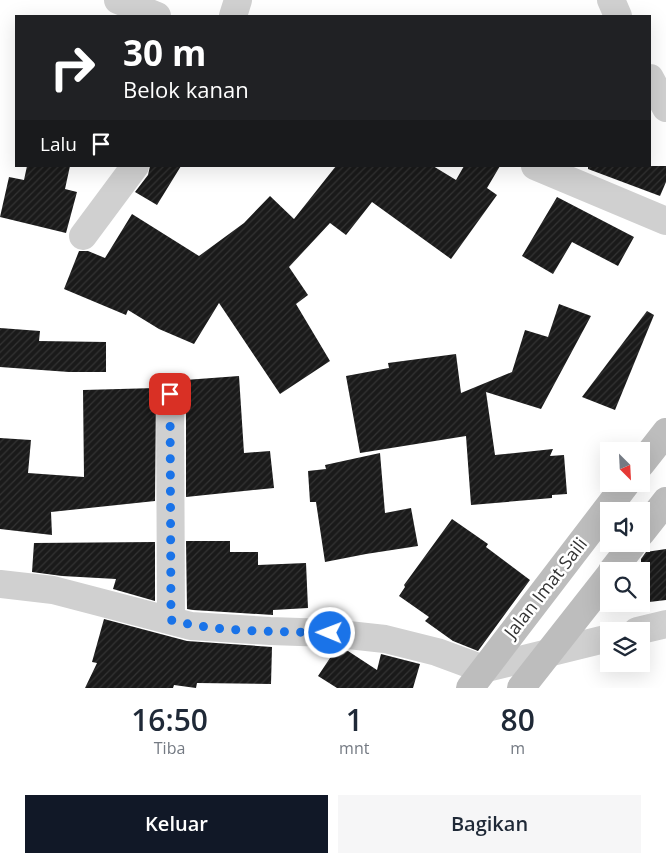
<!DOCTYPE html>
<html lang="id">
<style>
body{margin:0;font-family:"Open Sans",sans-serif;background:#f6f6f7;color:#1f2937;height:100vh;display:flex;flex-direction:column;font-size:19px;white-space:nowrap}
*{box-sizing:border-box;margin:0}
p{font-size:16px;color:#747a83}
.icon{flex:none;width:28px;height:28px;fill:none;stroke:currentColor;stroke-width:2;stroke-linecap:round;stroke-linejoin:round}
.map{position:relative;height:688px;overflow:hidden}
.sheet{display:flex;flex-direction:column;background:#fff;flex:1}
.sheet>*{flex:none}
.top-card{position:absolute;left:15px;top:15px;width:636px;height:152px;border-radius:0px;box-shadow:0 5px 20px #0002;background:#202124;color:#fff;overflow:hidden}
.needle{width:32px;rotate:156deg}
.fabs{position:absolute;left:600px;top:442px;display:grid;gap:10px}
.fabs a{display:grid;place-items:center;width:50px;height:50px;border-radius:0px;background:#fff;box-shadow:0 5px 20px #0002;font-size:25px}
.pin{position:absolute;display:grid;place-items:center;width:42px;height:42px;color:#fff;margin:-21px;border-radius:10px;box-shadow:0 2px 8px #0006}
.me{position:absolute;width:55px;margin:-28px;rotate:271deg;stroke-linejoin:round;filter:drop-shadow(0 0 4px #0008)}
.turn{display:flex;align-items:center;gap:18px;height:105px;padding:0 25px;font-size:22px}
.turn .icon{width:65px;height:65px;stroke-width:2.5}
.turn b{display:block;font-size:35px;line-height:42px}
.then{display:flex;align-items:center;height:48px;padding:0 25px;background:#0003;gap:10px;font-size:19px}
.eta{display:flex;justify-content:space-evenly;align-items:center;height:85px;text-align:center}
.eta b{font-size:30px;font-weight:600;line-height:35px}
.primary-button{display:flex;gap:10px;margin-top:auto;padding:10px 25px}
.primary-button a{flex:1;height:58px;border-radius:0px;background:#111827;color:#fff;font-size:20px;font-weight:600;line-height:58px;text-align:center}
.primary-button a+a{background:#f6f6f7;color:#1f2937}
.map>svg:first-child{display:block}
.building{fill:url(#building-hatch)}
.lines{fill:none;stroke-linecap:round;stroke-linejoin:round}
.minor{stroke:#d0d0d0;stroke-width:28}
.secondary{stroke:#bdbdbd;stroke-width:28}
.route{stroke:#1a73e8;stroke-width:9;stroke-dasharray:0 16.2}
.labels{text-anchor:middle;stroke-width:5;stroke-linejoin:round;paint-order:stroke}
.street-label{font-size:18px;fill:#333;stroke:#fff}
</style>
<div class="map">
<svg width="666" height="688" viewBox="0 0 666 688">
<defs>
<pattern id="building-hatch" width="6" height="6" patternUnits="userSpaceOnUse" patternTransform="scale(1.25)"><rect width="6" height="6" fill="#1a1a1a"/><path d="M-1 1l2-2M0 6l6-6M5 7l2-2" fill="none" stroke="#333"/></pattern>
</defs>
<rect width="100%" height="100%" fill="#fff"/>
<g class="building">
<path d="M 27,166 L 70,166 L 65,189 L 77,192 L 66,233 L 0,217 L 9,177 L 24,180 Z"/>
<path d="M 150,166 L 181,166 L 157,205 L 135,192 L 148,175 Z"/>
<path d="M 336,166 L 433,166 L 456,180 L 464,166 L 500,166 L 487,188 L 497,195 L 451,259 L 372,202 L 346,235 L 330,223 L 289,267 L 308,295 L 296,304 L 330,361 L 280,394 L 219,303 L 194,344 L 159,329 L 128,310 L 126,315 L 64,289 L 79,251 L 88,251 L 105,258 L 132,214 L 199,256 L 244,223 L 270,196 L 294,219 Z"/>
<path d="M 588,166 L 666,166 L 666,182 L 660,196 L 588,169 Z"/>
<path d="M 557,197 L 634,237 L 618,266 L 572,242 L 553,274 L 522,256 Z"/>
<path d="M 559,304 L 591,316 L 541,409 L 486,392 L 495,455 L 553,449 L 550,456 L 564,455 L 567,494 L 552,495 L 552,498 L 471,505 L 466,436 L 360,453 L 346,376 L 389,368 L 388,363 L 456,354 L 461,393 L 512,372 L 525,330 L 548,337 Z"/>
<path d="M 647,311 L 654,315 L 615,410 L 582,397 Z"/>
<path d="M 0,328 L 40,331 L 39,341 L 106,342 L 106,372 L 69,372 L 0,367 Z"/>
<path d="M 239,376 L 244,453 L 270,451 L 274,488 L 186,497 L 186,393 L 183,384 L 185,384 L 185,380 Z"/>
<path d="M 156,388 L 155,501 L 51,512 L 52,535 L 0,529 L 0,438 L 31,440 L 28,473 L 84,477 L 83,390 Z"/>
<path d="M 380,453 L 385,513 L 411,508 L 418,546 L 366,554 L 325,562 L 316,502 L 310,502 L 308,471 L 326,469 L 325,465 Z"/>
<path d="M 452,519 L 488,544 L 486,547 L 530,580 L 478,651 L 453,641 L 425,621 L 429,617 L 399,596 L 405,587 L 404,585 Z"/>
<path d="M 186,541 L 230,541 L 230,552 L 258,552 L 258,565 L 306,563 L 308,608 L 273,610 L 273,615 L 193,610 L 187,609 Z"/>
<path d="M 155,542 L 155,601 L 113,589 L 116,579 L 62,576 L 32,572 L 34,543 Z"/>
<path d="M 666,549 L 666,600 L 641,603 L 641,559 L 646,552 Z"/>
<path d="M 104,619 L 187,641 L 272,647 L 271,684 L 197,683 L 196,688 L 174,685 L 173,688 L 85,688 L 97,663 L 92,662 Z"/>
<path d="M 336,649 L 348,651 L 377,670 L 381,654 L 420,664 L 413,688 L 337,688 L 318,676 Z"/>
</g>
<g class="lines">
<g class="minor">
<path d="M 118,0 L 157,16"/>
<path d="M 611,0 L 618,16"/>
<path d="M 233,16 L 238,0"/>
<path d="M 650,78 L 666,108"/>
<path d="M 535,166 L 666,221"/>
<path d="M 83,236 L 135,166"/>
<path d="M 170,393 L 171,620"/>
<path d="M 0,584 L 53,590 L 191,626 L 270,631 L 330,633 L 385,639 L 437,652 L 483,669 L 609,638"/>
<path d="M 637,631 L 666,624"/>
</g>
<g class="secondary">
<path d="M 641,464 L 666,432"/>
<path d="M 641,533 L 666,501"/>
<path d="M 612,571 L 633,544"/>
<path d="M 470,688 L 626,484"/>
<path d="M 521,688 L 609,576"/>
</g>
</g>
<g class="lines">
<path class="route" d="M 170,394 L 171,620 C 218,633 281,631 330,633"/>
</g>
<g class="labels">
<g class="street-label">
<text transform="translate(546 588) rotate(-52)" y="6">Jalan Imat Saili</text>
</g>
</g>
</svg>
<div class="fabs">
<a><svg class="needle" viewBox="-14 -14 28 28"><path d="M0-13l5 13h-10z" fill="#e53935"/><path d="M0 13l5-13h-10z" fill="#747a83"/></svg></a>
<a><svg class="icon" aria-label="sound" viewBox="0 0 24 24"><path d="M4 9h4l5-4v14l-5-4H4zM17 9q2 3 0 6"/></svg></a>
<a><svg class="icon" aria-label="search" viewBox="0 0 24 24"><circle cx="10" cy="10" r="6"/><path d="M15 15l6 6"/></svg></a>
<a><svg class="icon" aria-label="layers" viewBox="0 0 24 24"><path d="M12 4l9 5-9 5-9-5zM3 14l9 5 9-5"/></svg></a>
</div>
<div class="pin" style="left:170px;top:394px;background:#d93025"><svg class="icon" aria-label="arrive" viewBox="0 0 24 24"><path d="M6 21V4h12l-3 4 3 4H6"/></svg></div>
<svg class="me" style="left:330px;top:633px" viewBox="-20 -20 40 40"><circle r="17" fill="#1a73e8" stroke="#fff" stroke-width="3"/><path d="M0-11L8 9 0 5-8 9z" fill="#fff"/></svg>
<div class="top-card">
<div class="turn"><svg class="icon" aria-label="right" viewBox="0 0 24 24"><path d="M7 20v-9h11M14 6l5 5-5 5"/></svg><div><b>30 m</b>Belok kanan</div></div>
<div class="then">Lalu<svg class="icon" aria-label="arrive" viewBox="0 0 24 24"><path d="M6 21V4h12l-3 4 3 4H6"/></svg></div>
</div>
</div>
<section class="sheet">
<div class="eta">
<div><b>16:50</b><p>Tiba</p></div>
<div><b>1</b><p>mnt</p></div>
<div><b>80</b><p>m</p></div>
</div>
<div class="primary-button"><a>Keluar</a><a>Bagikan</a></div>
</section>
